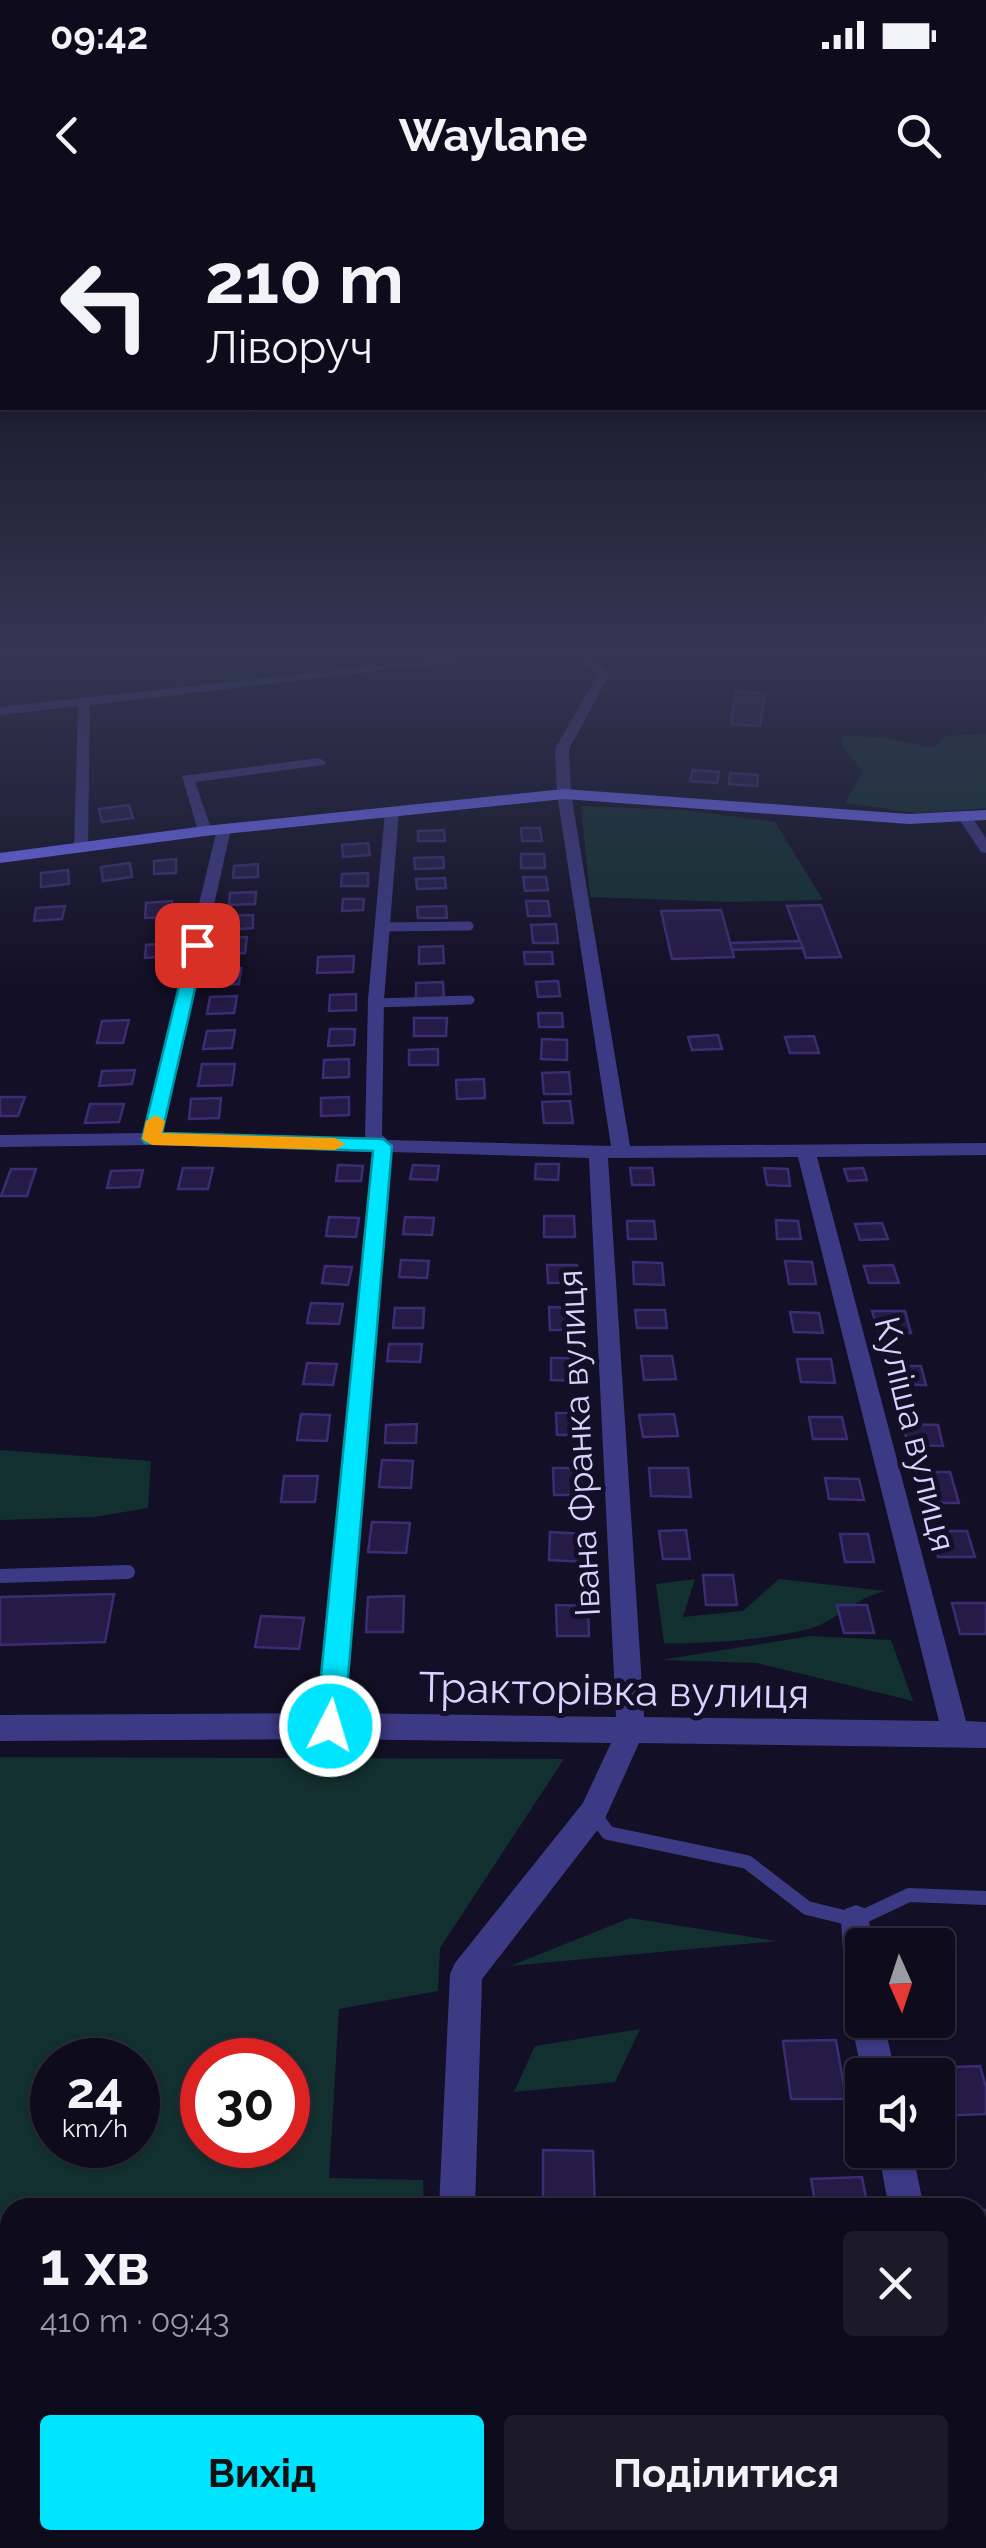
<!DOCTYPE html>
<html lang="uk">
<meta charset="utf-8">
<style>
body{margin:0;font-family:Raleway,sans-serif;background:#1c1929;color:#f1f3f6;height:100vh;display:flex;flex-direction:column;font-size:38px;white-space:nowrap}
*{box-sizing:border-box;margin:0}
p{font-size:32px;color:#9b9ba3}
.icon{flex:none;width:55px;height:55px;fill:none;stroke:currentColor;stroke-width:2;stroke-linecap:round;stroke-linejoin:round}
.map{position:relative;flex:1;overflow:hidden}
.side{position:absolute;left:0px;top:1998px;width:988px;height:352px;display:flex;flex-direction:column;background:#0e0b1c;border-radius:30px 30px 0 0;box-shadow:0 2px 8px #0004,0 0 0 2px #2e2b3b}
.side>*{flex:none}
.top-card{position:absolute;left:0px;top:0px;width:988px;height:210px;box-shadow:0 2px 8px #0004,0 0 0 2px #2e2b3b;background:#0e0b1c;color:#f1f3f6;overflow:hidden}
.needle{width:65px;rotate:177deg}
.fabs{position:absolute;left:845px;top:1728px;display:grid;gap:20px}
.fabs a{display:grid;place-items:center;width:110px;height:110px;border-radius:10px;background:#0e0b1c;box-shadow:0 2px 8px #0004,0 0 0 2px #2e2b3b;font-size:50px}
.speed{position:absolute;left:30px;top:1838px;display:flex;gap:20px;font-size:50px;font-weight:700;text-align:center}
.speed>*{display:grid;place-content:center;width:130px;height:130px;border-radius:50%;background:#0e0b1c;box-shadow:0 2px 8px #0004,0 0 0 2px #2e2b3b;line-height:1}
.speed small{font-size:25px;font-weight:400}
.speed .limit{border:15px solid #d22;background:#fff;color:#111}
.pin{position:absolute;display:grid;place-items:center;width:85px;height:85px;color:#fff;margin:-42px;border-radius:20px;box-shadow:0 5px 15px #0006}
.me{position:absolute;width:110px;margin:-55px;rotate:5deg;stroke-linejoin:round;filter:drop-shadow(0 0 8px #0008)}
.turn{display:flex;align-items:center;gap:35px;height:210px;padding:0 40px;font-size:45px}
.turn .icon{width:130px;height:130px;stroke-width:2.5}
.turn b{display:block;font-size:70px;line-height:85px}
.round{display:grid;place-items:center;flex:none;width:105px;height:105px;border-radius:10px;background:#1c1929}
.summary{display:flex;align-items:center;justify-content:space-between;height:170px;padding:0 40px}
h1{font-size:60px;font-weight:700;line-height:75px}
.cta{display:flex;gap:20px;margin-top:auto;padding:20px 40px}
.cta a{flex:1;height:115px;border-radius:10px;background:#00e5ff;color:#111;font-size:40px;font-weight:700;line-height:115px;text-align:center}
.cta a+a{background:#1c1929;color:#f1f3f6}
.status{display:flex;justify-content:space-between;align-items:center;height:70px;padding:0 50px;background:#0e0b1c;direction:ltr}
.status svg{height:28px;fill:currentColor}
header{display:flex;justify-content:space-between;align-items:center;height:130px;padding:0 40px;background:#0e0b1c;font-size:45px;font-weight:700}
.map>svg:first-child{display:block}
.green{fill:#12302f;fill-rule:evenodd}
.building{fill:#241b47;stroke:#3b2d73;stroke-width:2.5}
.lines{fill:none;stroke-linecap:round;stroke-linejoin:round}
.lane-far1{stroke:#3d3a85;stroke-width:9}
.lane{stroke:#3d3a85;stroke-width:14}
.street{fill:#3d3a85;fill-rule:evenodd}
.secondary{fill:#6f6bff;fill-rule:evenodd}
.route{fill:#00e5ff;stroke:#0095a6;stroke-width:2.5}
.slow{fill:#f59e0b}
.labels{text-anchor:middle;stroke-width:10;stroke-linejoin:round;paint-order:stroke}
.street-label{font-size:35px;fill:#d9d4ff;stroke:#130f26}
.near-street-label{font-size:42px;fill:#d9d4ff;stroke:#130f26}
</style>
<div class="status"><b>09:42</b><svg viewBox="0 0 49 12"><path d="M0 12V9h3v3zM5 12V6h3v6zM10 12V3h3v9zM15 12V0h3v12zM26 1h20v11H26zM47 4h2v5h-2z"/></svg></div>
<header><svg class="icon" aria-label="back" viewBox="0 0 24 24"><path d="M15 5l-7 7 7 7"/></svg>Waylane<svg class="icon" aria-label="search" viewBox="0 0 24 24"><circle cx="10" cy="10" r="6"/><path d="M15 15l6 6"/></svg></header>
<div class="map">
<svg width="986" height="2348" viewBox="0 0 986 2348">
<rect width="100%" height="100%" fill="#130f26"/>
<g class="green">
<path d="M 986,534 L 986,608 L 917,613 L 845,603 L 863,571 L 844,549 L 842,536 L 880,537 L 933,548 L 945,536 Z"/>
<path d="M 581,606 L 683,610 L 775,622 L 823,700 L 732,702 L 590,697 Z"/>
<path d="M 0,1250 L 151,1261 L 148,1308 L 94,1317 L 0,1320 Z"/>
<path d="M 695,1379 L 683,1417 L 743,1411 L 779,1379 L 885,1391 C 856,1399 846,1412 822,1424 C 794,1438 696,1445 664,1443 L 656,1384 Z"/>
<path d="M 810,1436 L 891,1440 L 913,1501 L 757,1463 L 661,1460 Z"/>
<path d="M 0,1557 L 564,1559 L 440,1748 L 438,1791 L 339,1809 L 329,1978 L 423,1980 L 424,2007 L 10,2008 L 10,2340 L 432,2340 L 432,2348 L 0,2348 ZM 138,1860 L 138,1945 L 52,1945 L 52,1860 ZM 288,1860 L 288,1945 L 202,1945 L 202,1860 Z"/>
<path d="M 630,1718 L 777,1741 L 510,1766 Z"/>
<path d="M 640,1829 L 615,1882 L 514,1892 L 535,1846 Z"/>
</g>
<g class="building">
<path d="M 736,491 L 765,494 L 760,526 L 731,524 Z"/>
<path d="M 693,570 L 719,572 L 717,583 L 690,581 Z"/>
<path d="M 730,573 L 758,575 L 757,586 L 729,584 Z"/>
<path d="M 129,605 L 133,618 L 102,622 L 99,609 Z"/>
<path d="M 521,628 L 540,628 L 542,641 L 522,641 Z"/>
<path d="M 444,630 L 445,641 L 418,641 L 418,631 Z"/>
<path d="M 368,643 L 370,655 L 343,657 L 342,645 Z"/>
<path d="M 521,654 L 544,654 L 545,668 L 521,668 Z"/>
<path d="M 443,657 L 444,668 L 415,669 L 414,658 Z"/>
<path d="M 176,659 L 176,673 L 154,674 L 154,661 Z"/>
<path d="M 130,663 L 132,677 L 103,681 L 101,667 Z"/>
<path d="M 258,664 L 258,677 L 233,678 L 234,666 Z"/>
<path d="M 68,670 L 69,684 L 41,687 L 41,673 Z"/>
<path d="M 368,673 L 368,686 L 341,686 L 342,674 Z"/>
<path d="M 523,677 L 546,677 L 548,690 L 525,691 Z"/>
<path d="M 445,678 L 446,688 L 417,689 L 416,679 Z"/>
<path d="M 256,692 L 255,704 L 229,705 L 230,693 Z"/>
<path d="M 343,699 L 364,699 L 363,710 L 342,711 Z"/>
<path d="M 172,701 L 171,717 L 145,718 L 146,703 Z"/>
<path d="M 526,701 L 548,701 L 550,716 L 528,716 Z"/>
<path d="M 821,705 L 841,757 L 806,758 L 787,706 Z"/>
<path d="M 65,706 L 62,719 L 34,721 L 36,708 Z"/>
<path d="M 446,706 L 447,718 L 418,718 L 417,707 Z"/>
<path d="M 721,710 L 734,757 L 672,759 L 661,711 Z"/>
<path d="M 253,715 L 253,728 L 224,730 L 225,716 Z"/>
<path d="M 556,724 L 558,743 L 533,743 L 531,725 Z"/>
<path d="M 247,737 L 245,753 L 218,754 L 221,738 Z"/>
<path d="M 800,741 L 803,748 L 732,750 L 730,743 Z"/>
<path d="M 169,743 L 169,756 L 145,758 L 146,745 Z"/>
<path d="M 443,746 L 444,763 L 419,764 L 419,747 Z"/>
<path d="M 524,752 L 552,752 L 553,764 L 525,764 Z"/>
<path d="M 354,756 L 353,772 L 317,773 L 318,757 Z"/>
<path d="M 241,768 L 239,784 L 212,785 L 215,769 Z"/>
<path d="M 558,781 L 560,796 L 538,797 L 536,782 Z"/>
<path d="M 443,782 L 444,798 L 416,799 L 416,783 Z"/>
<path d="M 356,794 L 356,810 L 329,811 L 330,795 Z"/>
<path d="M 237,796 L 234,813 L 207,814 L 210,797 Z"/>
<path d="M 538,813 L 562,813 L 563,827 L 539,827 Z"/>
<path d="M 414,818 L 447,818 L 446,836 L 414,836 Z"/>
<path d="M 129,820 L 123,843 L 97,843 L 102,821 Z"/>
<path d="M 330,829 L 355,829 L 354,845 L 328,846 Z"/>
<path d="M 235,830 L 232,848 L 203,849 L 207,831 Z"/>
<path d="M 718,835 L 722,849 L 692,850 L 688,837 Z"/>
<path d="M 814,836 L 819,853 L 790,853 L 785,837 Z"/>
<path d="M 542,839 L 567,840 L 567,860 L 541,859 Z"/>
<path d="M 438,849 L 438,865 L 409,865 L 409,850 Z"/>
<path d="M 349,859 L 349,877 L 323,878 L 324,860 Z"/>
<path d="M 202,864 L 235,864 L 232,885 L 198,886 Z"/>
<path d="M 135,870 L 132,884 L 99,886 L 102,871 Z"/>
<path d="M 569,872 L 571,894 L 544,894 L 542,873 Z"/>
<path d="M 484,879 L 485,898 L 457,899 L 456,880 Z"/>
<path d="M 0,897 L 25,897 L 18,916 L 0,916 Z"/>
<path d="M 349,897 L 349,915 L 321,916 L 321,898 Z"/>
<path d="M 221,898 L 219,918 L 189,919 L 191,899 Z"/>
<path d="M 570,901 L 573,923 L 544,923 L 542,902 Z"/>
<path d="M 90,904 L 124,904 L 119,922 L 85,923 Z"/>
<path d="M 536,964 L 559,964 L 558,980 L 535,979 Z"/>
<path d="M 338,965 L 363,966 L 361,981 L 336,981 Z"/>
<path d="M 413,965 L 439,966 L 437,980 L 410,979 Z"/>
<path d="M 183,968 L 213,968 L 208,989 L 178,989 Z"/>
<path d="M 630,968 L 652,968 L 654,985 L 632,985 Z"/>
<path d="M 764,968 L 788,969 L 790,986 L 767,985 Z"/>
<path d="M 863,968 L 867,980 L 848,981 L 844,969 Z"/>
<path d="M 11,969 L 36,969 L 27,996 L 1,996 Z"/>
<path d="M 143,970 L 139,987 L 107,988 L 111,971 Z"/>
<path d="M 544,1016 L 574,1016 L 575,1037 L 544,1037 Z"/>
<path d="M 329,1017 L 359,1018 L 356,1037 L 326,1036 Z"/>
<path d="M 405,1017 L 434,1018 L 432,1035 L 403,1034 Z"/>
<path d="M 776,1020 L 798,1021 L 801,1039 L 777,1039 Z"/>
<path d="M 627,1021 L 654,1021 L 656,1039 L 628,1039 Z"/>
<path d="M 882,1023 L 888,1039 L 860,1040 L 855,1024 Z"/>
<path d="M 401,1060 L 429,1061 L 427,1078 L 399,1077 Z"/>
<path d="M 785,1061 L 812,1062 L 816,1084 L 789,1084 Z"/>
<path d="M 633,1062 L 662,1063 L 664,1085 L 634,1084 Z"/>
<path d="M 547,1065 L 577,1065 L 578,1083 L 548,1083 Z"/>
<path d="M 893,1065 L 899,1083 L 869,1083 L 864,1066 Z"/>
<path d="M 325,1066 L 352,1067 L 348,1085 L 322,1083 Z"/>
<path d="M 311,1103 L 343,1104 L 339,1124 L 307,1123 Z"/>
<path d="M 549,1107 L 577,1108 L 578,1130 L 550,1130 Z"/>
<path d="M 395,1108 L 424,1108 L 423,1128 L 393,1128 Z"/>
<path d="M 635,1110 L 665,1110 L 667,1128 L 637,1128 Z"/>
<path d="M 872,1111 L 905,1111 L 911,1133 L 879,1134 Z"/>
<path d="M 790,1112 L 819,1113 L 823,1133 L 794,1132 Z"/>
<path d="M 389,1144 L 422,1144 L 420,1162 L 387,1161 Z"/>
<path d="M 641,1156 L 672,1156 L 676,1179 L 644,1180 Z"/>
<path d="M 551,1158 L 578,1158 L 578,1181 L 551,1180 Z"/>
<path d="M 797,1159 L 831,1159 L 835,1183 L 801,1182 Z"/>
<path d="M 307,1163 L 337,1164 L 333,1185 L 303,1184 Z"/>
<path d="M 891,1166 L 921,1166 L 926,1185 L 896,1185 Z"/>
<path d="M 556,1213 L 584,1213 L 585,1235 L 557,1235 Z"/>
<path d="M 301,1214 L 330,1215 L 327,1241 L 297,1240 Z"/>
<path d="M 674,1214 L 678,1236 L 643,1237 L 639,1215 Z"/>
<path d="M 809,1217 L 842,1217 L 847,1239 L 813,1239 Z"/>
<path d="M 417,1224 L 416,1243 L 385,1243 L 386,1225 Z"/>
<path d="M 903,1224 L 938,1225 L 943,1246 L 908,1245 Z"/>
<path d="M 382,1260 L 413,1261 L 411,1288 L 379,1287 Z"/>
<path d="M 553,1268 L 580,1268 L 582,1295 L 554,1295 Z"/>
<path d="M 649,1268 L 688,1268 L 691,1297 L 651,1296 Z"/>
<path d="M 919,1272 L 950,1272 L 959,1303 L 928,1303 Z"/>
<path d="M 284,1276 L 318,1276 L 315,1302 L 281,1302 Z"/>
<path d="M 825,1278 L 859,1279 L 864,1300 L 829,1299 Z"/>
<path d="M 372,1322 L 410,1323 L 406,1353 L 368,1352 Z"/>
<path d="M 686,1330 L 690,1359 L 663,1359 L 659,1331 Z"/>
<path d="M 931,1331 L 967,1331 L 975,1357 L 938,1357 Z"/>
<path d="M 550,1332 L 585,1334 L 585,1362 L 549,1360 Z"/>
<path d="M 840,1334 L 868,1334 L 874,1362 L 845,1362 Z"/>
<path d="M 703,1375 L 733,1375 L 737,1405 L 706,1405 Z"/>
<path d="M 114,1394 L 105,1442 L 0,1445 L 0,1397 Z"/>
<path d="M 404,1396 L 403,1432 L 366,1432 L 368,1397 Z"/>
<path d="M 952,1403 L 986,1403 L 986,1434 L 960,1434 Z"/>
<path d="M 556,1405 L 588,1406 L 589,1436 L 557,1436 Z"/>
<path d="M 837,1405 L 867,1405 L 874,1433 L 844,1433 Z"/>
<path d="M 261,1416 L 304,1418 L 299,1449 L 255,1447 Z"/>
<path d="M 836,1840 L 846,1899 L 791,1899 L 783,1841 Z"/>
<path d="M 980,1866 L 986,1888 L 986,1914 L 939,1916 L 938,1875 L 929,1875 L 928,1868 Z"/>
<path d="M 543,1950 L 593,1951 L 595,2008 L 543,2008 Z"/>
<path d="M 862,1977 L 868,2008 L 816,2008 L 811,1979 Z"/>
<path d="M 978,2010 L 986,2010 L 986,2074 L 978,2043 Z"/>
<path d="M 873,2340 L 922,2340 L 923,2345 L 874,2347 Z"/>
</g>
<g class="lines">
<g class="lane-far1">
<path d="M 381,727 L 469,726"/>
<path d="M 376,803 L 470,800"/>
</g>
<g class="lane">
<path d="M 0,1376 L 128,1372"/>
<path d="M 593,1613 L 608,1633 L 747,1662 L 807,1708 L 856,1720 L 909,1695 L 986,1698"/>
</g>
<g class="street">
<path d="M 492,453 L 531,453 L 90,505 L 88,648 L 81,652 L 74,648 L 78,506 L 0,515 L 0,507 Z"/>
<path d="M 574,453 L 587,453 L 610,473 L 569,549 L 571,594 L 630,946 L 986,943 L 986,955 L 817,957 L 966,1521 L 986,1522 L 986,1548 L 639,1543 L 603,1623 L 482,1779 L 475,2008 L 439,2008 L 450,1774 L 455,1763 L 583,1603 L 611,1543 L 330,1539 L 0,1541 L 0,1515 L 317,1513 L 373,952 L 152,945 L 0,947 L 0,935 L 144,933 L 217,629 L 224,625 L 231,629 L 163,933 L 365,939 L 368,800 L 385,611 L 392,607 L 399,611 L 384,800 L 382,935 L 388,940 L 611,946 L 557,594 L 555,549 L 598,474 ZM 392,952 L 589,958 L 616,1517 L 345,1513 ZM 798,957 L 939,1521 L 644,1517 L 608,958 Z"/>
<path d="M 319,558 L 326,562 L 324,565 L 195,582 L 212,631 L 205,635 L 198,631 L 182,576 Z"/>
<path d="M 959,613 L 969,613 L 986,638 L 986,653 L 981,652 L 957,616 Z"/>
<path d="M 856,1705 L 867,1709 L 873,1745 L 862,1745 L 862,1820 L 883,1820 L 896,1875 L 862,1875 L 851,1820 L 854,1813 L 846,1800 L 841,1720 L 845,1709 Z"/>
<path d="M 878,1950 L 912,1950 L 924,2008 L 889,2008 Z"/>
<path d="M 978,2316 L 986,2319 L 986,2348 L 960,2348 L 959,2340 L 978,2340 Z"/>
<rect x="451" y="2340" width="40" height="8"/>
</g>
<path class="secondary" d="M 564,589 L 909,614 L 986,610 L 986,620 L 909,624 L 564,599 L 205,636 L 0,663 L 0,653 L 205,626 Z"/>
</g>
<linearGradient id="sky" x2="0" y2="1"><stop stop-color="#0a0815"/><stop offset="0.58" stop-color="#333752"/><stop offset="1" stop-color="#333752" stop-opacity="0"/></linearGradient>
<rect width="986" height="782" fill="url(#sky)"/>
<path class="route" d="M 197,740 L 205,745 L 162,933 L 383,939 L 392,946 L 344,1526 L 340,1535 L 330,1539 L 320,1535 L 316,1526 L 373,951 L 145,943 L 142,939 L 189,745 Z"/>
<path class="slow" d="M 156,915 L 165,921 L 162,933 L 335,938 L 345,944 L 335,950 L 152,945 L 142,939 L 146,921 Z"/>
<g class="labels">
<g class="street-label">
<text transform="translate(915 1234) rotate(76)" y="12">Куліша вулиця</text>
<text transform="translate(579 1243) rotate(-93)" y="12">Івана Франка вулиця</text>
</g>
<g class="near-street-label">
<text transform="translate(614 1490) rotate(1)" y="15">Тракторівка вулиця</text>
</g>
</g>
</svg>
<div class="fabs">
<a><svg class="needle" viewBox="-14 -14 28 28"><path d="M0-13l5 13h-10z" fill="#e53935"/><path d="M0 13l5-13h-10z" fill="#9b9ba3"/></svg></a>
<a><svg class="icon" aria-label="sound" viewBox="0 0 24 24"><path d="M4 9h4l5-4v14l-5-4H4zM17 9q2 3 0 6"/></svg></a>
</div>
<div class="speed"><div>24<small>km/h</small></div><div class="limit">30</div></div>
<div class="pin" style="left:197px;top:745px;background:#d93025"><svg class="icon" aria-label="arrive" viewBox="0 0 24 24"><path d="M6 21V4h12l-3 4 3 4H6"/></svg></div>
<svg class="me" style="left:330px;top:1526px" viewBox="-20 -20 40 40"><circle r="17" fill="#00e5ff" stroke="#fff" stroke-width="3"/><path d="M0-11L8 9 0 5-8 9z" fill="#fff"/></svg>
<div class="top-card">
<div class="turn"><svg class="icon" aria-label="left" viewBox="0 0 24 24"><path d="M17 20v-9H6M10 6l-5 5 5 5"/></svg><div><b>210 m</b>Ліворуч</div></div>
</div>
<section class="side">
<div class="summary"><div><h1>1 хв</h1><p>410 m · 09:43</p></div><a class="round"><svg class="icon" aria-label="close" viewBox="0 0 24 24"><path d="M6 6l12 12M18 6L6 18"/></svg></a></div>
<div class="cta"><a>Вихід</a><a>Поділитися</a></div>
</section>
</div>
